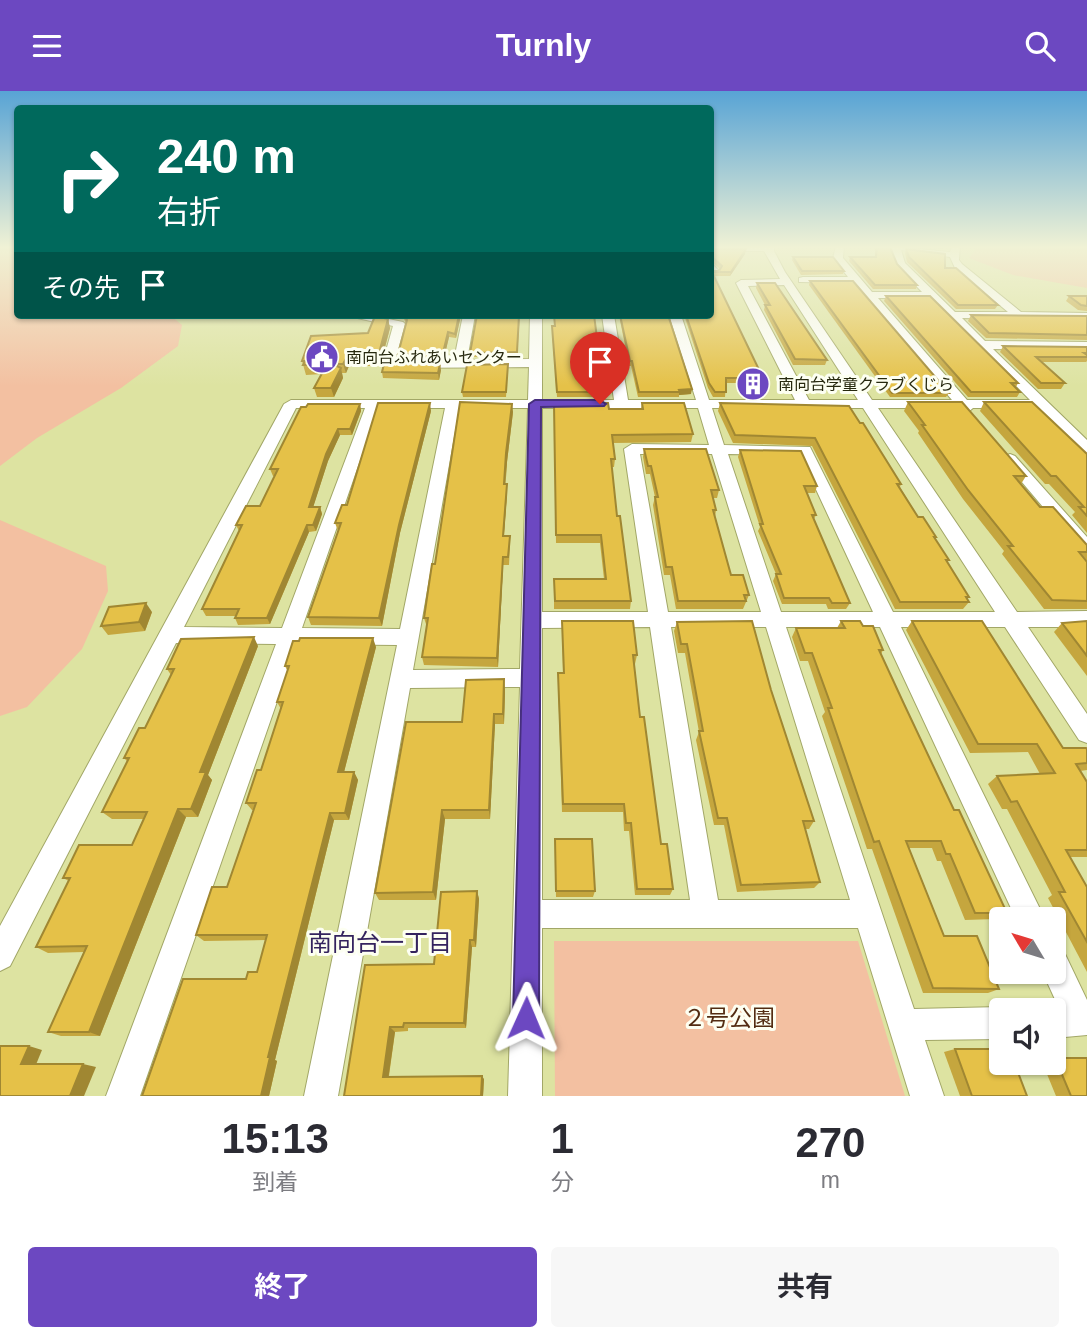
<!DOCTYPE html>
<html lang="ja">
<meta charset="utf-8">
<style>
body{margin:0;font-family:Arial,"Noto Sans JP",sans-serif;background:#f7f7f7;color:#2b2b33;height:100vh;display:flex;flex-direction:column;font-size:26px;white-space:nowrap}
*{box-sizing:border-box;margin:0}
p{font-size:23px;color:#7c7c81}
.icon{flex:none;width:38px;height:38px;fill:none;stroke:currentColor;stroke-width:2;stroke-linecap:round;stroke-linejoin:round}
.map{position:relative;height:1005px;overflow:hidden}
.sheet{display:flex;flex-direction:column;background:#fff;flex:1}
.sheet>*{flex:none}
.hud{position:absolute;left:14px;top:14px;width:700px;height:214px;border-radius:7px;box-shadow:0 2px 5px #0004;background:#00695c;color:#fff;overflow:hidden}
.needle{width:46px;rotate:308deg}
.fabs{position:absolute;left:989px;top:816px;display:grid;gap:14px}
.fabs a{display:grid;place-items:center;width:77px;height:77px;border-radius:7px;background:#fff;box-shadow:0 2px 5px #0004;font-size:35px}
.pin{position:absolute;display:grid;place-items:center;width:60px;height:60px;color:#fff;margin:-72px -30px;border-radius:50% 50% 50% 0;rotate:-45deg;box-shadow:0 0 7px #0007}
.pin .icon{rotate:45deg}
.me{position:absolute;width:77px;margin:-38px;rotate:1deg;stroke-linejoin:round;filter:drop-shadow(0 0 5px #0008)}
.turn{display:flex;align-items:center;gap:24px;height:147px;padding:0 28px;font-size:32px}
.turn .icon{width:91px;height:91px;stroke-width:2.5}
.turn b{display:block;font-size:49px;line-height:60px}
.then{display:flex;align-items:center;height:66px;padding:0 28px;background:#0003;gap:14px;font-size:26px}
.eta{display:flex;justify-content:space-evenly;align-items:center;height:119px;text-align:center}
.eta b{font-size:42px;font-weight:700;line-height:49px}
.action{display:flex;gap:14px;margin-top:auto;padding:14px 28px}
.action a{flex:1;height:80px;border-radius:7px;background:#6c48c1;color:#fff;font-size:28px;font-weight:700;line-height:80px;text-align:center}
.action a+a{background:#f7f7f7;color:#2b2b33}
header{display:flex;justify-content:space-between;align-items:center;height:91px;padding:0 28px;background:#6c48c1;color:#fff;font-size:32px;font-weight:700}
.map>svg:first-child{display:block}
.green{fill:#f3c0a1}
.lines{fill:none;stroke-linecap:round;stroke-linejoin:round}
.minor-casing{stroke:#a2a767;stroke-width:2}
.minor{fill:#fff;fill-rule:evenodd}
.wall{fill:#c5a63e}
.shaded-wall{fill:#a08732}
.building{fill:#e5c148;stroke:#a08732;stroke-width:2}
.route{fill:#6c48c1;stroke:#462f7d;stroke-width:2}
.labels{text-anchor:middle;stroke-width:6;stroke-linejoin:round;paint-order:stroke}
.far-poi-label{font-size:16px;fill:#27290f;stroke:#fdfff2;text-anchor:start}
.near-park-label{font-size:23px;fill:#532c12;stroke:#fdfff2}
.near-neighbourhood-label{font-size:24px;fill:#34235e;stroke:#fdfff2}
</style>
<header><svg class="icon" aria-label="menu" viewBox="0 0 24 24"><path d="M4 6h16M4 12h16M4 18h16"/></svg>Turnly<svg class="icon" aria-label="search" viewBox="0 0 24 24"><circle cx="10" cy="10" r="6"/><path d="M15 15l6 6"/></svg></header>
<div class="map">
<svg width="1087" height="1005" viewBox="0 0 1087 1005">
<rect width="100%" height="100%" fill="#dde3a1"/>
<g class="green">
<path d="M 0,155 L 17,155 L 18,224 L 170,224 L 182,234 L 178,255 L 121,297 L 37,347 L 0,375 Z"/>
<path d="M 978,155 L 1087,155 L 1087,197 L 1013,184 L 969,167 Z"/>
<path d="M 0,429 L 106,475 L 108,500 L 82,558 L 27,616 L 0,625 Z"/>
<path d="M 554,850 L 858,850 L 905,1005 L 555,1005 Z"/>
</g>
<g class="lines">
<defs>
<g id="minor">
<path d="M 710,155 L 774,155 L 774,160 L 785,181 L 872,309 L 952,309 L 853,192 L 799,191 L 799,187 L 803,186 L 848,186 L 833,167 L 836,155 L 844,155 L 843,167 L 872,201 L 922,201 L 897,175 L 891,158 L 885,155 L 950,161 L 952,155 L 960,155 L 959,169 L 962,173 L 1021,221 L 1087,222 L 1087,228 L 962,227 L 985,250 L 1087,251 L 1087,259 L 993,258 L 1087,349 L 1087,362 L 1082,360 L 1039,317 L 973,317 L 967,322 L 959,317 L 878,317 L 1017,521 L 1087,520 L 1087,536 L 1028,536 L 1087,623 L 1087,652 L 1079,649 L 1005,536 L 901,536 L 1045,828 L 1016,828 L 880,536 L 786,536 L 914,918 L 1001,916 L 1007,919 L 1001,919 L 1001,948 L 925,949 L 944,1005 L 910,1005 L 858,837 L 542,837 L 542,1005 L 508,1005 L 520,596 L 410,597 L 338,1005 L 304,1005 L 397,554 L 297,553 L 140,1005 L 106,1005 L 276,553 L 176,552 L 10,875 L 0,880 L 0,835 L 284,313 L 291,309 L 528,309 L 529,276 L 384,277 L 382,274 L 393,235 L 344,224 L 369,224 L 403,231 L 405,233 L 395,270 L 454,269 L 463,224 L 475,224 L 467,269 L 529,268 L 530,224 L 542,224 L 542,309 L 614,309 L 602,224 L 614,224 L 628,309 L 696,309 L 669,224 L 681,224 L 709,309 L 795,309 L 736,192 L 741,189 L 780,188 L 764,160 L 710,160 ZM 901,159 L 950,166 L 955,177 L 1008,221 L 955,221 L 905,172 ZM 784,194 L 858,309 L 809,309 L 748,195 ZM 878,207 L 929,207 L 1030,309 L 967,309 ZM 296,317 L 365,317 L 282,537 L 184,536 ZM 378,317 L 445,317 L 400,538 L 302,537 ZM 459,317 L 528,317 L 520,578 L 413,579 ZM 542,317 L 698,317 L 709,354 L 632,353 L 624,358 L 648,521 L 542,521 ZM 712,317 L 863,317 L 995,521 L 893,521 L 810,356 L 724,354 ZM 640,363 L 712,363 L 761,521 L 668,521 ZM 728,363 L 800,364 L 873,521 L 781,521 ZM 650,536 L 690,809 L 542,809 L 542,537 ZM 671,536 L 766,536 L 850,809 L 718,809 Z"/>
<path d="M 710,171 L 719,180 L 718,182 L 710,182 Z"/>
<path d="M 1010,363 L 1015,365 L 1087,446 L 1087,463 L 1081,461 L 1005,371 L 1002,368 L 1005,365 Z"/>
<path d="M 1054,859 L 1065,863 L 1087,909 L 1087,944 L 1054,947 L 1054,919 L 1046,919 L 1058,915 L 1042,880 L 1054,880 Z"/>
</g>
</defs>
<use href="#minor" class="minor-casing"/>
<use href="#minor" class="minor"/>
</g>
<g class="wall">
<path d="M 875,155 L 888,155 L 897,173 L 917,194 L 916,198 L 873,198 L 849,170 L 850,166 L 875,166 Z"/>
<path d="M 907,155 L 944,155 L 943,158 Z"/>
<path d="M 710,158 L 745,163 L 730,185 L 714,185 L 763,287 L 762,292 L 726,292 L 725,306 L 713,306 L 708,297 L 684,224 L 710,224 L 710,180 L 719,180 L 720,178 L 710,169 Z"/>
<path d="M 906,158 L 945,177 L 998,214 L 995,218 L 956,218 L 907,171 L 905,162 Z"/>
<path d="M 793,166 L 844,180 L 843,183 L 801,184 L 792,169 Z"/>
<path d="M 810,190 L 949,302 L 946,306 L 890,306 L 809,194 Z"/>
<path d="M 757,192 L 827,269 L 825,274 L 793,274 L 764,219 L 765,214 L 756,197 Z"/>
<path d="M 886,205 L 1018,292 L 1016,296 L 1020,301 L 1017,306 L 968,306 L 884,210 Z"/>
<path d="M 1069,205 L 1087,205 L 1087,220 L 1078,219 L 1066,210 Z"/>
<path d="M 384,224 L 461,224 L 456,247 L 449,246 L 444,267 L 398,267 L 398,263 L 406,232 L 404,228 Z"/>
<path d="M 520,224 L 517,266 L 470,266 L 470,262 Z"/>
<path d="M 619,224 L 668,224 L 691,303 L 679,304 L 679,306 L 638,306 L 631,275 L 629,275 Z"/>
<path d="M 971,224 L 1087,225 L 1087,249 L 986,247 L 968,230 Z"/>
<path d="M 388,228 L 390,237 L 380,275 L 349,275 L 346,282 L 342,282 L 343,287 L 334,306 L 317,306 L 314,297 L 322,283 L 306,284 L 302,270 L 368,242 Z"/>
<path d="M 555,235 L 604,301 L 604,306 L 557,306 L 552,240 Z"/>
<path d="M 1003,255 L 1087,256 L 1087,270 L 1086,271 L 1042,271 L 1065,292 L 1061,298 L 1038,298 L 1000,261 Z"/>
<path d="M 508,273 L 506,306 L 463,306 L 462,301 Z"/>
<path d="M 441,279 L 439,289 L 383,287 L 382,281 Z"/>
<path d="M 908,311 L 1026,385 L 1021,393 L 1040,416 L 1087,454 L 1087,518 L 1044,518 L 1002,463 L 1004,460 L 963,408 L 918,342 L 919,340 L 904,320 Z"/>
<path d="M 984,311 L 1087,363 L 1087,442 L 1072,424 L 1075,421 L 1049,393 L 1045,393 L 980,320 Z"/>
<path d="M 642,312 L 693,343 L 691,351 L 613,352 L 615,368 L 614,376 L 612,376 L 617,425 L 631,510 L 630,518 L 554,518 L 554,488 L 604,488 L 600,452 L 556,452 L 554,313 L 609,318 L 641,318 Z"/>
<path d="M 720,312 L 849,315 L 901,393 L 900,396 L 918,426 L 936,446 L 935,447 L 949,469 L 947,472 L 969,506 L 967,508 L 969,511 L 963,518 L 895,518 L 812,355 L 733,352 L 718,320 Z"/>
<path d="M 360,313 L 361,320 L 352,344 L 340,344 L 328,370 L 313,416 L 320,416 L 322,423 L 316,440 L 309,441 L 270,533 L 238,534 L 235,527 L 236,525 L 206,525 L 202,518 L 239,440 L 236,434 L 260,415 L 275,385 L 273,385 L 270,378 Z"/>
<path d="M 431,320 L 400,442 L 382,535 L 311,534 L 308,526 L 338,440 L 335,432 L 347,414 Z"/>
<path d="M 513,321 L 507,371 L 505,393 L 507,402 L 504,445 L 510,454 L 509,474 L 503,474 L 498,576 L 424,574 L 422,566 L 427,536 L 424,527 L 435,473 Z"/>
<path d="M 644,358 L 719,399 L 717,407 L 713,407 L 716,419 L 715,426 L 731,484 L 749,504 L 743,518 L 676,518 L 670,484 L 664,484 L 653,414 L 655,406 L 650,383 L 646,383 L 643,366 Z"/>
<path d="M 740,359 L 817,395 L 815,402 L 807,402 L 816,424 L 814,428 L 850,512 L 846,518 L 828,518 L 826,513 L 782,513 L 773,490 L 776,483 L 758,440 L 760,436 L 738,366 Z"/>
<path d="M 152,521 L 145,540 L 108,544 L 101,535 Z"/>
<path d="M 562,530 L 637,564 L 635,573 L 634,573 L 640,626 L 661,753 L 673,798 L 670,804 L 635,804 L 629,740 L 624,740 L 623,721 L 562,721 L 558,591 L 558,582 L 563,582 Z"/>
<path d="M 841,530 L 863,535 L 883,559 L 881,563 L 954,719 L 1007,822 L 996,828 L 965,829 L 941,770 L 937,770 L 932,757 L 909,757 L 944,845 L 999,898 L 988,902 L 923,902 L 872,758 L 867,758 L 854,719 L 822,625 L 825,621 L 808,570 L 800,570 L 792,546 L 796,537 L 837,537 Z"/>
<path d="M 912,530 L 1063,657 L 1087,658 L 1087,679 L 1080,680 L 1087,691 L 1087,766 L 1070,766 L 1087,796 L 1087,881 L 1048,807 L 1052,804 L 1007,718 L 1002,718 L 988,693 L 997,685 L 1040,683 L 1028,661 L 970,662 L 906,539 Z"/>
<path d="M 1087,530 L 1087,585 L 1054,541 L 1062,532 Z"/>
<path d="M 677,531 L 771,599 L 814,730 L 809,738 L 805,738 L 820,791 L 814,797 L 737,801 L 724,734 L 714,734 L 696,649 L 699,641 L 685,562 L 678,562 L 674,540 Z"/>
<path d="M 258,555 L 208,684 L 212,689 L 198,726 L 186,726 L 100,945 L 61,945 L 48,941 L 84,861 L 48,862 L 36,856 L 69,790 L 63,787 L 132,754 L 143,728 L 112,728 L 102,721 L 128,671 L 124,667 L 145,637 L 171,584 L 167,578 Z"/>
<path d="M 376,556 L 344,681 L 354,681 L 358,689 L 349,729 L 334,729 L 275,969 L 277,970 L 269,1005 L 142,1005 L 246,888 L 257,881 L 266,849 L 204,850 L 196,844 L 227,796 L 253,719 L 252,719 L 246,712 L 261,679 L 281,618 L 277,611 L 288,581 L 285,575 Z"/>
<path d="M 505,599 L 504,633 L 495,633 L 490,728 L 445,728 L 436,809 L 379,809 L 375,802 L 462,631 Z"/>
<path d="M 555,748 L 595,800 L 593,806 L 556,806 Z"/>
<path d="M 477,800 L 479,808 L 476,856 L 472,856 L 466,937 L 408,937 L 408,940 L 395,941 L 389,985 L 484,988 L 483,1005 L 344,1005 L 365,874 L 434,873 Z"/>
<path d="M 955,958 L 1027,1005 L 960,1005 L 944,961 Z"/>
<path d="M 1054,967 L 1087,967 L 1087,1005 L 1056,1005 L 1042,971 L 1054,971 Z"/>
</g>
<g class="shaded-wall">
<path d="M 746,158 L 745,163 L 730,185 L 731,181 Z"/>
<path d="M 459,224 L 461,224 L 456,247 L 455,243 Z"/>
<path d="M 388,228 L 390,237 L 380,275 L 378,266 Z"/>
<path d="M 448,241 L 449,246 L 444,267 L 443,262 Z"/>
<path d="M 347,266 L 349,275 L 346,282 L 343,273 Z"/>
<path d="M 440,273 L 441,279 L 439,289 L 438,282 Z"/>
<path d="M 341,277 L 343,287 L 334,306 L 331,297 Z"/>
<path d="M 692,298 L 691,303 L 679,304 L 679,299 Z"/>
<path d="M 430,312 L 431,320 L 400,442 L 382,535 L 379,527 L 399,434 Z"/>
<path d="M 360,313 L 361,320 L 352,344 L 350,338 Z"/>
<path d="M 512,313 L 513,321 L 507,371 L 505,402 L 506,362 Z"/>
<path d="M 338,338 L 340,344 L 328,370 L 311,423 L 309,416 L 326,363 Z"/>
<path d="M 507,393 L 507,402 L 503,454 L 503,445 Z"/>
<path d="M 320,416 L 322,423 L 316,440 L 313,434 Z"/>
<path d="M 307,434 L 309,441 L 270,533 L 267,527 Z"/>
<path d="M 503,466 L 503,474 L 498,576 L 497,567 Z"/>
<path d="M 146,512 L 152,521 L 145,540 L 139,531 Z"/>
<path d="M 254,546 L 258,555 L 208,684 L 212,689 L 198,726 L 191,718 L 200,681 Z"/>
<path d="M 373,547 L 376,556 L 342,689 L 338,681 Z"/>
<path d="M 504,588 L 505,599 L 504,633 L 503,623 Z"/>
<path d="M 494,623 L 495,633 L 490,728 L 489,719 Z"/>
<path d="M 354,681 L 358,689 L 349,729 L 345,722 Z"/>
<path d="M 178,718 L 186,726 L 100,945 L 89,941 Z"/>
<path d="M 442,719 L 445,728 L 436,809 L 433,801 Z"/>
<path d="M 330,722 L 334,729 L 275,969 L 277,970 L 269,1005 L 261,1005 L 268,966 Z"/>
<path d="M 477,800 L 479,808 L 476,856 L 474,849 Z"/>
<path d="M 470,849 L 472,856 L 466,937 L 464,932 Z"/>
<path d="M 390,936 L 395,941 L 388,989 L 383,986 Z"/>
<path d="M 29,955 L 42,959 L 35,976 L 21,973 Z"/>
<path d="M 83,973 L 96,976 L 84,1005 L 70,1005 Z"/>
<path d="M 482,985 L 484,988 L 483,1005 L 481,1005 Z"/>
</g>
<g class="building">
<path d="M 877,155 L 888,155 L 890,156 L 897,173 L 917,194 L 875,194 L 850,166 L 876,166 Z"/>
<path d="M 710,158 L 746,158 L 731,181 L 712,181 L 763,287 L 726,287 L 726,301 L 715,301 L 709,292 L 686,224 L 710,224 L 710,180 L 719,180 L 722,175 L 710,164 Z"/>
<path d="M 906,158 L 945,163 L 945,177 L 956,177 L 998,214 L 958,214 L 909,166 Z"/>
<path d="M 793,166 L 833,166 L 844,180 L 802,180 Z"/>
<path d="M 810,190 L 853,190 L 949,302 L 892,302 Z"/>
<path d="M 757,192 L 775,192 L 827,269 L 795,268 L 765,214 L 770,214 Z"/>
<path d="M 886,205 L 930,205 L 1018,292 L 1011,292 L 1020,301 L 971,301 Z"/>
<path d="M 1069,205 L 1087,205 L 1087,215 L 1081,214 Z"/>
<path d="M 403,224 L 459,224 L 455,243 L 448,241 L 443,262 L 398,263 L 407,229 Z"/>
<path d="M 477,224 L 519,224 L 517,261 L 470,262 Z"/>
<path d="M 554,224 L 594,224 L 604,301 L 557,301 L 552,235 L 555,235 Z"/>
<path d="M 620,224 L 668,224 L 692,298 L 679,299 L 680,301 L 639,301 L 632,270 L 630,270 Z"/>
<path d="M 971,224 L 1087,225 L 1087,244 L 989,242 Z"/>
<path d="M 375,225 L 388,228 L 378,266 L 347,266 L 343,273 L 333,273 L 341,277 L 331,297 L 314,297 L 327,273 L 303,274 L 305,270 L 302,270 L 311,245 L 368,242 Z"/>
<path d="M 1003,255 L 1087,256 L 1087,262 L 1084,262 L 1087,264 L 1087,266 L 1036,266 L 1065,292 L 1041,292 Z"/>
<path d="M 384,273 L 440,273 L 438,282 L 382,281 Z"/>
<path d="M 508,273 L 506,301 L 462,301 L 467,274 Z"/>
<path d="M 460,311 L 512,313 L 506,362 L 504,393 L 507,393 L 503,445 L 510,445 L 508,466 L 503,466 L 497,567 L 422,566 L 428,527 L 424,527 L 429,493 L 432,473 L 435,473 Z"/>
<path d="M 908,311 L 962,311 L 1026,385 L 1014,385 L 1040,416 L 1053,416 L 1087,454 L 1087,461 L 1079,461 L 1087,471 L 1087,510 L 1052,509 L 1008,455 L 1013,455 L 968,399 L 922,334 L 925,334 Z"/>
<path d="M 984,311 L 1032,311 L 1087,363 L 1087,425 L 1079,416 L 1084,416 L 1056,385 L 1051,385 Z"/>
<path d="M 378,312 L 430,312 L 399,434 L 379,527 L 308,526 L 341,432 L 335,432 L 342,414 L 347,414 Z"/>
<path d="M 608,312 L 609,318 L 643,318 L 642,312 L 684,312 L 693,343 L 612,344 L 615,368 L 611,368 L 617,425 L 620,425 L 631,510 L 555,510 L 554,488 L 606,488 L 601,444 L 556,444 L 554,313 Z"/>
<path d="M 720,312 L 849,315 L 860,332 L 863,332 L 901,393 L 897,393 L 918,426 L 923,426 L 936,446 L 934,446 L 949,469 L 946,469 L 969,506 L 966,506 L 969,511 L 900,511 L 815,347 L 735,344 Z"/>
<path d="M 308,313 L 360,313 L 350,338 L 338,338 L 326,363 L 309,416 L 320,416 L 313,434 L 307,434 L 267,527 L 235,527 L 239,518 L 202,518 L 242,434 L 236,434 L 246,415 L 260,415 L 278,378 L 270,378 L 301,316 L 306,316 Z"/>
<path d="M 644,358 L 706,358 L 719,399 L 711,399 L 716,419 L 713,419 L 731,484 L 743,484 L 749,504 L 744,504 L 746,510 L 678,510 L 672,476 L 666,476 L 655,406 L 658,406 L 651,375 L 648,375 Z"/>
<path d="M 740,359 L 801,360 L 817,395 L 804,395 L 816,424 L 812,424 L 850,512 L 832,512 L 829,507 L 784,507 L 776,483 L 781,483 L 760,433 L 763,433 Z"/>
<path d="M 146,512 L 139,531 L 101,535 L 109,516 Z"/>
<path d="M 562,530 L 633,530 L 637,564 L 633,564 L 640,626 L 644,626 L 661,753 L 667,753 L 673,798 L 637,798 L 631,732 L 626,732 L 624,713 L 563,713 L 558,582 L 564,582 Z"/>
<path d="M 752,530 L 771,599 L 814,730 L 803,730 L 820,791 L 741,794 L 727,727 L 718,727 L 699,640 L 703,640 L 687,553 L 681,553 L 677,531 Z"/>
<path d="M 841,530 L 860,530 L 863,535 L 873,535 L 883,559 L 879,559 L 904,613 L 954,719 L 959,719 L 1007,822 L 975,822 L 950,763 L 946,763 L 941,750 L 906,750 L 944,845 L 977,845 L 999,898 L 933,897 L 879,750 L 874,751 L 860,711 L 828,617 L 832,617 L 812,562 L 805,562 L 796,537 L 845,537 Z"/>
<path d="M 912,530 L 982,530 L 1063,657 L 1086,657 L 1087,658 L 1087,672 L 1076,673 L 1087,691 L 1087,759 L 1066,759 L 1087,796 L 1087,851 L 1059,801 L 1065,801 L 1017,710 L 1011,711 L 997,685 L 1055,682 L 1037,653 L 978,653 Z"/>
<path d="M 1087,530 L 1087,565 L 1062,532 Z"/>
<path d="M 254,546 L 200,681 L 206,681 L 191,718 L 178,718 L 89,941 L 48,941 L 87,855 L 36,856 L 70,787 L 63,787 L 79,754 L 132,754 L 147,721 L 102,721 L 129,667 L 124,667 L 139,637 L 145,637 L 174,578 L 167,578 L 181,548 Z"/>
<path d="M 300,547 L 373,547 L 338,681 L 354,681 L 345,722 L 330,722 L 268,966 L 270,966 L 261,1005 L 142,1005 L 183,888 L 246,888 L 248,881 L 257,881 L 267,844 L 196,844 L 212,796 L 227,796 L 256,712 L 246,712 L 257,679 L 261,679 L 283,611 L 277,611 L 289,575 L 285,575 L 293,550 L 299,550 Z"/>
<path d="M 504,588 L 503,623 L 494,623 L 489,719 L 442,719 L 433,801 L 375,802 L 406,631 L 462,631 L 466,589 Z"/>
<path d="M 555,748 L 592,748 L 595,800 L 556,800 Z"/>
<path d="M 477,800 L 474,849 L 470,849 L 464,932 L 404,932 L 403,936 L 390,936 L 383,986 L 482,985 L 481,1005 L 344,1005 L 365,874 L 434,873 L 441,801 Z"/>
<path d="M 0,955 L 29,955 L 21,973 L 83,973 L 70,1005 L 0,1005 Z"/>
<path d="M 955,958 L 1001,958 L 1001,971 L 1014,971 L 1027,1005 L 972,1005 Z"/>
<path d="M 1055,967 L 1087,967 L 1087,1005 L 1071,1005 Z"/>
</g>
<linearGradient id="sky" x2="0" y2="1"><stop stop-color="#58a4d5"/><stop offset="0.53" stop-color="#f0f2d5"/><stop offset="1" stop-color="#f0f2d5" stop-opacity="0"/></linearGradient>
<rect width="1087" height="295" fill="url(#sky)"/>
<path class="route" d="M 600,309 L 606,313 L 604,315 L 541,316 L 539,927 L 536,936 L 526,940 L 517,936 L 513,927 L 529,313 L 535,309 Z"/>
<defs>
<symbol id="civic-disc" viewBox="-11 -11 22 22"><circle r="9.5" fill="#6c48c1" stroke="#fdfff2"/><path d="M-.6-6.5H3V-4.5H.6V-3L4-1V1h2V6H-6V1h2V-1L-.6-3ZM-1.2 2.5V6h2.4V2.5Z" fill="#fff"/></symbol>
<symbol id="building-disc" viewBox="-11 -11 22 22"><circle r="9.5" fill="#6c48c1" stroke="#fdfff2"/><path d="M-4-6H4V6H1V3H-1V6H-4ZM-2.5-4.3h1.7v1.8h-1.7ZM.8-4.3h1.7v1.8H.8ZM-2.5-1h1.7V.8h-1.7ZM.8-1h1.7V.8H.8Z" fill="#fff"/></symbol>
</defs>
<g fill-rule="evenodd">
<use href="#civic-disc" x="303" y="247" width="38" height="38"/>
<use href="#building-disc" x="734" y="274" width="38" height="38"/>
</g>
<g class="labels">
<g class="far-poi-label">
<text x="346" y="272">南向台ふれあいセンター</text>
<text x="778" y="299">南向台学童クラブくじら</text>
</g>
<g class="near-park-label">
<text x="729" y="935">２号公園</text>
</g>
<g class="near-neighbourhood-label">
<text x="380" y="860">南向台一丁目</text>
</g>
</g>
</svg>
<div class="fabs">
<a><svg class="needle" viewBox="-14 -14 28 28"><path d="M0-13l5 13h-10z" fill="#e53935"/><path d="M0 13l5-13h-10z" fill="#7c7c81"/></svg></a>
<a><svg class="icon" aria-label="sound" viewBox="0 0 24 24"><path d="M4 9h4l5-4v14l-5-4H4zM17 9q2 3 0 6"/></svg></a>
</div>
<div class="pin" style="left:600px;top:313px;background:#d93025"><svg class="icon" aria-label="arrive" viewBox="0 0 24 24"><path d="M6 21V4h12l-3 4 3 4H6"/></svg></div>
<svg class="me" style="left:526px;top:927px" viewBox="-20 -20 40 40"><path d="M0-17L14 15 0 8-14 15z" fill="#6c48c1" stroke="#fff" stroke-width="4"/></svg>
<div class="hud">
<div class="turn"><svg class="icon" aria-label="right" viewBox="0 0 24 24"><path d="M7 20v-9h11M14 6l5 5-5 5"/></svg><div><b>240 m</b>右折</div></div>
<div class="then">その先<svg class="icon" aria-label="arrive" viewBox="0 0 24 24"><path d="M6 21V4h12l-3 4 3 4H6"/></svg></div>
</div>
</div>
<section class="sheet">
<div class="eta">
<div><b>15:13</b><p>到着</p></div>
<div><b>1</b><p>分</p></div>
<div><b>270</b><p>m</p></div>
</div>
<div class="action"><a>終了</a><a>共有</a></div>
</section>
